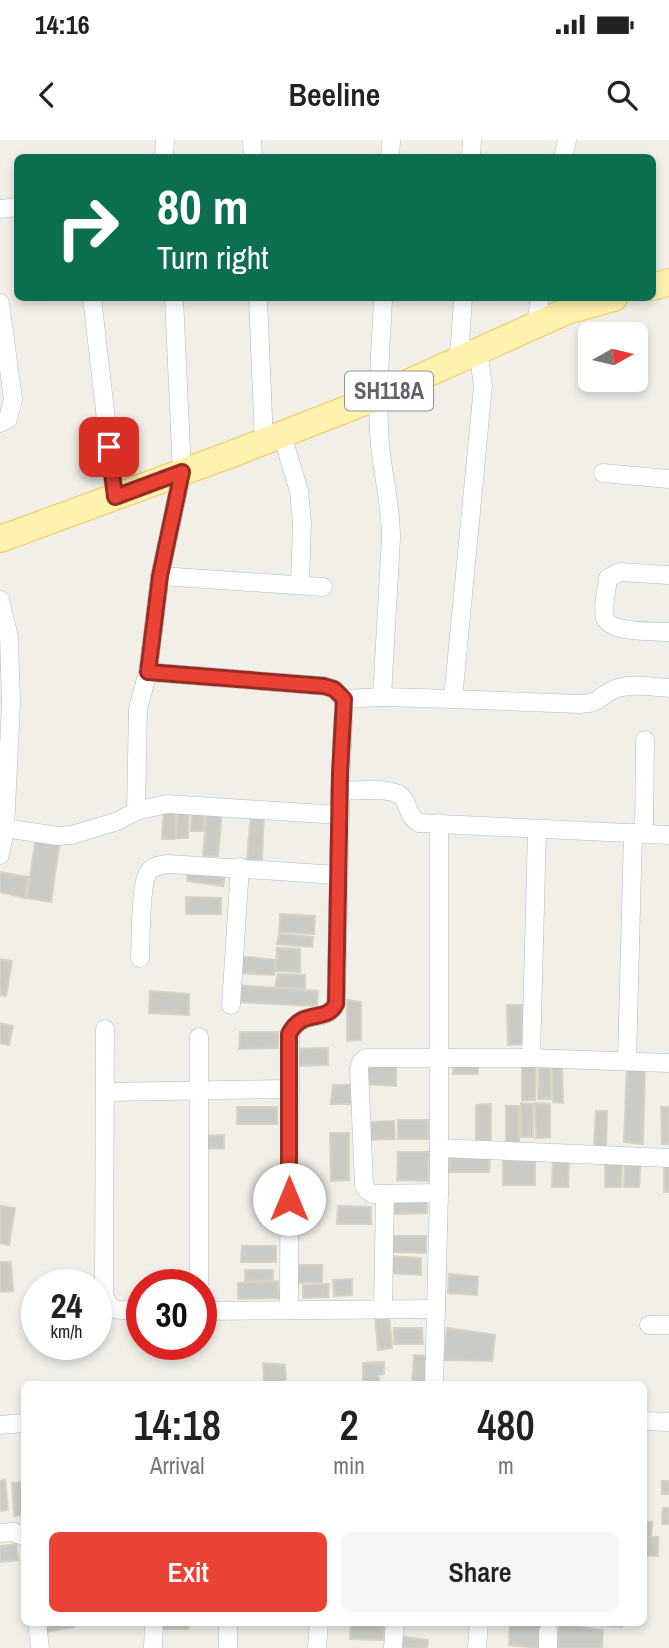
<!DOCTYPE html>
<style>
body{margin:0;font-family:"Archivo Narrow",sans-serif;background:#f6f6f6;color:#222;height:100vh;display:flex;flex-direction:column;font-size:26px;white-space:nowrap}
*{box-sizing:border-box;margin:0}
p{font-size:23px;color:#767676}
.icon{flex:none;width:38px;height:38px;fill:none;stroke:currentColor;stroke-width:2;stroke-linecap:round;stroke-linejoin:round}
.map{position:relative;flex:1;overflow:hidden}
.side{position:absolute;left:21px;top:1241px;width:626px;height:245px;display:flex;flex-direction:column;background:#fff;border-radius:10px;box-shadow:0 4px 10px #0003}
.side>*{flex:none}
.hud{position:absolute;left:14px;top:14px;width:642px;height:147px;border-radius:10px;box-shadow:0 4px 10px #0003;background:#0b6e4f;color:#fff;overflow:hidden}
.needle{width:46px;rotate:82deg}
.controls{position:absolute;left:578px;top:182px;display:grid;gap:14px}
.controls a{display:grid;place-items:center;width:70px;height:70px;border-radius:10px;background:#fff;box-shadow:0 4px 10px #0003;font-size:35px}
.speed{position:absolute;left:21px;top:1129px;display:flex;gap:14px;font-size:35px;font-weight:700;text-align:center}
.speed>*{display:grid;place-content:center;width:91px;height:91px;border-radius:50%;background:#fff;box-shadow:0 4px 10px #0003;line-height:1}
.speed small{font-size:18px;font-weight:400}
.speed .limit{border:10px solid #d22;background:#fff;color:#111}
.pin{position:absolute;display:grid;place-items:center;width:60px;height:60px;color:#fff;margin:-30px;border-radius:14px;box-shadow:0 4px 10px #0006}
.me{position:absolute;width:77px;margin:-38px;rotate:0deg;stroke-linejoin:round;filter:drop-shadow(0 0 5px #0008)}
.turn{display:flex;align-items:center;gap:24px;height:147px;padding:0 28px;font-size:32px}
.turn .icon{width:91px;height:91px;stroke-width:2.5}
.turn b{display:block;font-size:49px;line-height:60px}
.eta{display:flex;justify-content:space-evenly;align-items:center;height:119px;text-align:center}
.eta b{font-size:42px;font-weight:600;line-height:49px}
.button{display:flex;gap:14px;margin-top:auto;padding:14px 28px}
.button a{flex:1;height:80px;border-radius:10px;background:#ea4335;color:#fff;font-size:28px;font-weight:600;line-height:80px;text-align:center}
.button a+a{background:#f6f6f6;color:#222}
.status{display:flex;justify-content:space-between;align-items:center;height:49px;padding:0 35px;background:#fff;direction:ltr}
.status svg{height:19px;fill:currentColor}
header{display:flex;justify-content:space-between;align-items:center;height:91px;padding:0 28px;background:#fff;font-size:32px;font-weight:600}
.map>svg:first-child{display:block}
.building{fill:#cccac5;stroke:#d6d1c6;stroke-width:2}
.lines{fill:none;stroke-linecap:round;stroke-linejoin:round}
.street-casing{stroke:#b5b8bc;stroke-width:19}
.primary-casing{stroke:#f2c960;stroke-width:28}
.street{stroke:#fff;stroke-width:18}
.primary{stroke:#fff2af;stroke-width:26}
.route-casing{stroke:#982c22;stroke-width:18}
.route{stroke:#ea4335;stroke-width:12}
.labels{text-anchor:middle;stroke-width:6;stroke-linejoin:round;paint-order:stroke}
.shield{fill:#fff;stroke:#8f9295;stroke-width:2}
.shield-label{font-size:23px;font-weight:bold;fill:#5f6368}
</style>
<div class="status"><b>14:16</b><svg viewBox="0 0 49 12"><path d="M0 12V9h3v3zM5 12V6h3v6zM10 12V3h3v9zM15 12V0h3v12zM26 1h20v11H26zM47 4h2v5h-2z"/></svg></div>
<header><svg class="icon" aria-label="back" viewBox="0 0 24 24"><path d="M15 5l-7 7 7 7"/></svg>Beeline<svg class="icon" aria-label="search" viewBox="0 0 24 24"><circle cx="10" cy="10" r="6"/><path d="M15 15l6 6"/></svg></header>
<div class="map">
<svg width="669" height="1508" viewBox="0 0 669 1508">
<rect width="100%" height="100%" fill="#f1efe8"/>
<g class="building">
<path d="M 192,668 L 204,668 L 204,691 L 191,691 Z"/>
<path d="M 164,669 L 176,670 L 175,699 L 162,699 Z"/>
<path d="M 207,669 L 222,670 L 218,716 L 203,716 Z"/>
<path d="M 251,671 L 264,671 L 262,720 L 247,720 Z"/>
<path d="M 178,672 L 189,673 L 188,698 L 176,698 Z"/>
<path d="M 36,696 L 60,700 L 51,762 L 27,758 Z"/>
<path d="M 189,726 L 225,732 L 223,746 L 187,741 Z"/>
<path d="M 0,732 L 28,737 L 25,758 L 0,752 Z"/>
<path d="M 186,757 L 221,758 L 221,774 L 186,774 Z"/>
<path d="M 280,774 L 315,776 L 314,794 L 279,792 Z"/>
<path d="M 279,794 L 313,797 L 312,807 L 277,804 Z"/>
<path d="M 277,808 L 300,809 L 300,832 L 276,831 Z"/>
<path d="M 238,816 L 275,820 L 274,835 L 237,833 Z"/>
<path d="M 0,819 L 12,821 L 6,856 L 0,855 Z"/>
<path d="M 278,834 L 305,835 L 305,849 L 275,847 Z"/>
<path d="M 237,845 L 318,851 L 317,866 L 234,862 Z"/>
<path d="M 150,851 L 189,854 L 189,875 L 149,873 Z"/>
<path d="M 347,860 L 361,862 L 361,900 L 347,901 Z"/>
<path d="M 507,865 L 522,865 L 522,904 L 508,905 Z"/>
<path d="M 0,883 L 13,886 L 9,905 L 0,903 Z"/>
<path d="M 240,892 L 278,892 L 278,908 L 239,909 Z"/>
<path d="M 328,908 L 328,925 L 291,926 L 290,909 Z"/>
<path d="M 366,922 L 396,923 L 396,946 L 364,944 Z"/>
<path d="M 454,922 L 478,923 L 478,934 L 453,934 Z"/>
<path d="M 552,923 L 562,923 L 563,963 L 553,962 Z"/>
<path d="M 539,924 L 550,924 L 551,959 L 538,959 Z"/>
<path d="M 627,924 L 645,924 L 643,1004 L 624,1002 Z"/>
<path d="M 522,925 L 536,925 L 535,960 L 522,960 Z"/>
<path d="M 333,945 L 350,945 L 350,964 L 331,964 Z"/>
<path d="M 521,963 L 533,964 L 533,997 L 521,997 Z"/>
<path d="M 535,963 L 550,964 L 550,997 L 536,998 Z"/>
<path d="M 491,964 L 491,1000 L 476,1001 L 476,965 Z"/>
<rect x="506" y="966" width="13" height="39"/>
<rect x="237" y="967" width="40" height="17"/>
<path d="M 661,967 L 669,967 L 669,1004 L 662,1004 Z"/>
<path d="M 596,971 L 607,971 L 606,1008 L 594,1008 Z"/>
<rect x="398" y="980" width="30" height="19"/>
<path d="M 394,981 L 395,999 L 365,1000 L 365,982 Z"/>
<path d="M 330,993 L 349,993 L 349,1040 L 331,1041 Z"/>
<path d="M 224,995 L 224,1008 L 202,1009 L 202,996 Z"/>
<path d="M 398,1012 L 429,1012 L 428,1041 L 397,1040 Z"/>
<path d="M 450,1012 L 490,1015 L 489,1032 L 449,1032 Z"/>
<path d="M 625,1018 L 641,1019 L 639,1047 L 624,1047 Z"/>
<path d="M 503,1020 L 535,1021 L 535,1045 L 503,1045 Z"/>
<path d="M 553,1020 L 569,1020 L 568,1047 L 552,1047 Z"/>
<rect x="664" y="1021" width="5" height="31"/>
<path d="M 605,1023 L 622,1023 L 621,1047 L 605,1047 Z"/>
<path d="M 391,1055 L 427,1056 L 427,1073 L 390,1074 Z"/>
<path d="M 1,1066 L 15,1068 L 9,1105 L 0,1103 Z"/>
<path d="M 338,1066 L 371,1067 L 371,1084 L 337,1084 Z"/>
<path d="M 391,1096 L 426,1096 L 426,1113 L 391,1112 Z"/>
<path d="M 242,1106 L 276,1106 L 276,1122 L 241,1122 Z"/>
<path d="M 389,1116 L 421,1118 L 421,1135 L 388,1133 Z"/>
<path d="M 0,1122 L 11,1122 L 13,1151 L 0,1152 Z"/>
<path d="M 296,1125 L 322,1125 L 322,1142 L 296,1143 Z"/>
<path d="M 245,1130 L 273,1130 L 273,1140 L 245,1141 Z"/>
<path d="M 449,1134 L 478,1137 L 477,1155 L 448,1153 Z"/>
<path d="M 352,1139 L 352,1155 L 334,1156 L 333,1140 Z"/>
<path d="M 278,1141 L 279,1158 L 238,1159 L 238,1143 Z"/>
<path d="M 329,1144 L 328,1157 L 303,1158 L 303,1145 Z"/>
<path d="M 389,1175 L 392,1208 L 378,1210 L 375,1176 Z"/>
<path d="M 394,1188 L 422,1188 L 423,1204 L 394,1204 Z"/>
<path d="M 447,1188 L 495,1195 L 492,1221 L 444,1220 Z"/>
<path d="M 414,1215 L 427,1216 L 426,1244 L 412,1244 Z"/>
<path d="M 384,1222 L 384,1234 L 378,1235 L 380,1244 L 363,1244 L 363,1223 Z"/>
<path d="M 263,1223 L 285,1225 L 286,1244 L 264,1244 Z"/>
<path d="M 5,1340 L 8,1370 L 0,1371 L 0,1341 Z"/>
<rect x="662" y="1341" width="7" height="13"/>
<path d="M 24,1342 L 23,1375 L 14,1376 L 12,1343 Z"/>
<path d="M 663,1368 L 669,1368 L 669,1384 L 662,1384 Z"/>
<path d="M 644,1382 L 652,1382 L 651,1397 L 658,1397 L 658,1416 L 644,1415 Z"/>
<path d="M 16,1404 L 18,1420 L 0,1422 L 0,1406 Z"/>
<path d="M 44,1482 L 74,1482 L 74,1487 L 45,1492 Z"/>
<path d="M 157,1482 L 189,1482 L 188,1489 L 157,1489 Z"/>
<path d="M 351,1482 L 384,1482 L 383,1500 L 350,1499 Z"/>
<path d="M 510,1482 L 540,1484 L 538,1508 L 509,1505 Z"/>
<path d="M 622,1482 L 622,1487 L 579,1483 L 579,1482 Z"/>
<path d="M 559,1484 L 603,1490 L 602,1508 L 558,1508 Z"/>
<path d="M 398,1496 L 428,1500 L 427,1508 L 395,1508 Z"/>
</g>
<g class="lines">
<defs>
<g id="street">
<path d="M 252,0 L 253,18"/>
<path d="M 164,18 L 165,0"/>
<path d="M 390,18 L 391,0"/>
<path d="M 471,18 L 472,0"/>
<path d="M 563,18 L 567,0"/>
<path d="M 0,69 L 18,67"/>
<path d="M 92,158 L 115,357"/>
<path d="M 258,158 L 264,302"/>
<path d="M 0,163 L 13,259 L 8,279 L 0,283"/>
<path d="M 536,184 L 540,158"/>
<path d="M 459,220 L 463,158"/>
<path d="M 282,295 L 299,351 L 302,382 L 300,445"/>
<path d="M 603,333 L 669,339"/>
<path d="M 669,435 L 620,432 L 608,438 C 607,450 602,467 605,478 C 610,493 654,491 669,492"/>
<path d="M 160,436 L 323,447"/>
<path d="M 0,460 L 9,497 L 11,564 L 5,688 L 57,696 L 72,695 L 118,681 L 136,671 L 167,664 L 340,675 L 336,864 C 326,885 303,867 290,894 L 289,1169"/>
<path d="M 148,532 L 324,546 L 334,549 L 344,559 L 340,651"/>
<path d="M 382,557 L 453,559 L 483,246 L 478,210"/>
<path d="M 344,559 L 382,557 L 391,398 C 391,366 383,336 380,305 C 376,256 381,207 383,158"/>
<path d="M 453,559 L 579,564 C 601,563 595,559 611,551 C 626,542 652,547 669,548"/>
<path d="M 136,671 L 138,569 L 148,532 L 160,436 L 182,333 L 174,158"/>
<path d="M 340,675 L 340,651 C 355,651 390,646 401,656 C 410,665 406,675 419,683 L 669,695"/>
<path d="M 0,688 L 5,688 L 0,715"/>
<path d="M 644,694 L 645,600"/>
<path d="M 140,818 C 141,801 140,744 148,733 C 152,726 160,725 168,724 L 338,735"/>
<path d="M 231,865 L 240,727"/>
<path d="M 105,889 L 104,1151 C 107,1175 122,1170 142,1170"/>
<path d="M 199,897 L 199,1144"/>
<path d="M 531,918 L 537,690"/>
<path d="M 627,921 L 633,693"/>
<path d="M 105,952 L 290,949"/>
<path d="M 439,1008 L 669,1018"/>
<path d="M 439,1053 L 373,1054 L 368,1051 L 364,1045 L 359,928 L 361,922 L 366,918 L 531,918 L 669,923"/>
<path d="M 383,1169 L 385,1054"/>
<path d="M 201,1171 L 436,1169"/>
<path d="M 649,1185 L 669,1185"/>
<path d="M 434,1244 L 439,1053 L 439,683"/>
<path d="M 644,1281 L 669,1282"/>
<path d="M 0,1285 L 24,1283"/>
<path d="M 0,1393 L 14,1392 L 24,1397"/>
<path d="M 37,1482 L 40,1508"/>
<path d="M 153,1508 L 154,1482"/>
<path d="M 228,1508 L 228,1482"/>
<path d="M 317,1508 L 319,1482"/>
<path d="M 393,1508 L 395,1482"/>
<path d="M 477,1508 L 479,1482"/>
<path d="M 548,1508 L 548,1492"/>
</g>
<g id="primary">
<path d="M 653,147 L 669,142"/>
<path d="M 0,399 L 232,314 L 365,262 L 567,171 L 614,158"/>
</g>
</defs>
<use href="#street" class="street-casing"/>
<use href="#primary" class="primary-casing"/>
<use href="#street" class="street"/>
<use href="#primary" class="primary"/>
</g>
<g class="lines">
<defs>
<path id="route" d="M 109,307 L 115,357 L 182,332 L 160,436 L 148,532 L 324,546 L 334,549 L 344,559 L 340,634 L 336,864 C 326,884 303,867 289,894 L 289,1059"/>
</defs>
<use href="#route" class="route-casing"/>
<use href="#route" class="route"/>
</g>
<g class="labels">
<rect class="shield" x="345" y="231.5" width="88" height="39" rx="5"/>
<g class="shield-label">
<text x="389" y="259">SH118A</text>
</g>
</g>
</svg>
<div class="controls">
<a><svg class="needle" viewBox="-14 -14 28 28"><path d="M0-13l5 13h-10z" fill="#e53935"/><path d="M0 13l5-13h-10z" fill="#767676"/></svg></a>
</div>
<div class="speed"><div>24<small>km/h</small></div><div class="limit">30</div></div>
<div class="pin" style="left:109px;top:307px;background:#d93025"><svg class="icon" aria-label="arrive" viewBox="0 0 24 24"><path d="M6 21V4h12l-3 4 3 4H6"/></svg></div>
<svg class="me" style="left:289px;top:1059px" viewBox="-20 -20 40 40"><circle r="19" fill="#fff"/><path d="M0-13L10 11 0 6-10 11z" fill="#ea4335"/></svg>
<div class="hud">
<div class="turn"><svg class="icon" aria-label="right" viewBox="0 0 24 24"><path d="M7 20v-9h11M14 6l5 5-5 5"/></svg><div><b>80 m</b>Turn right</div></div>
</div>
<section class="side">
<div class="eta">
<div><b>14:18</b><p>Arrival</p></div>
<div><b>2</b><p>min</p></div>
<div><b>480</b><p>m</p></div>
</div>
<div class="button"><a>Exit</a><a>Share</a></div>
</section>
</div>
